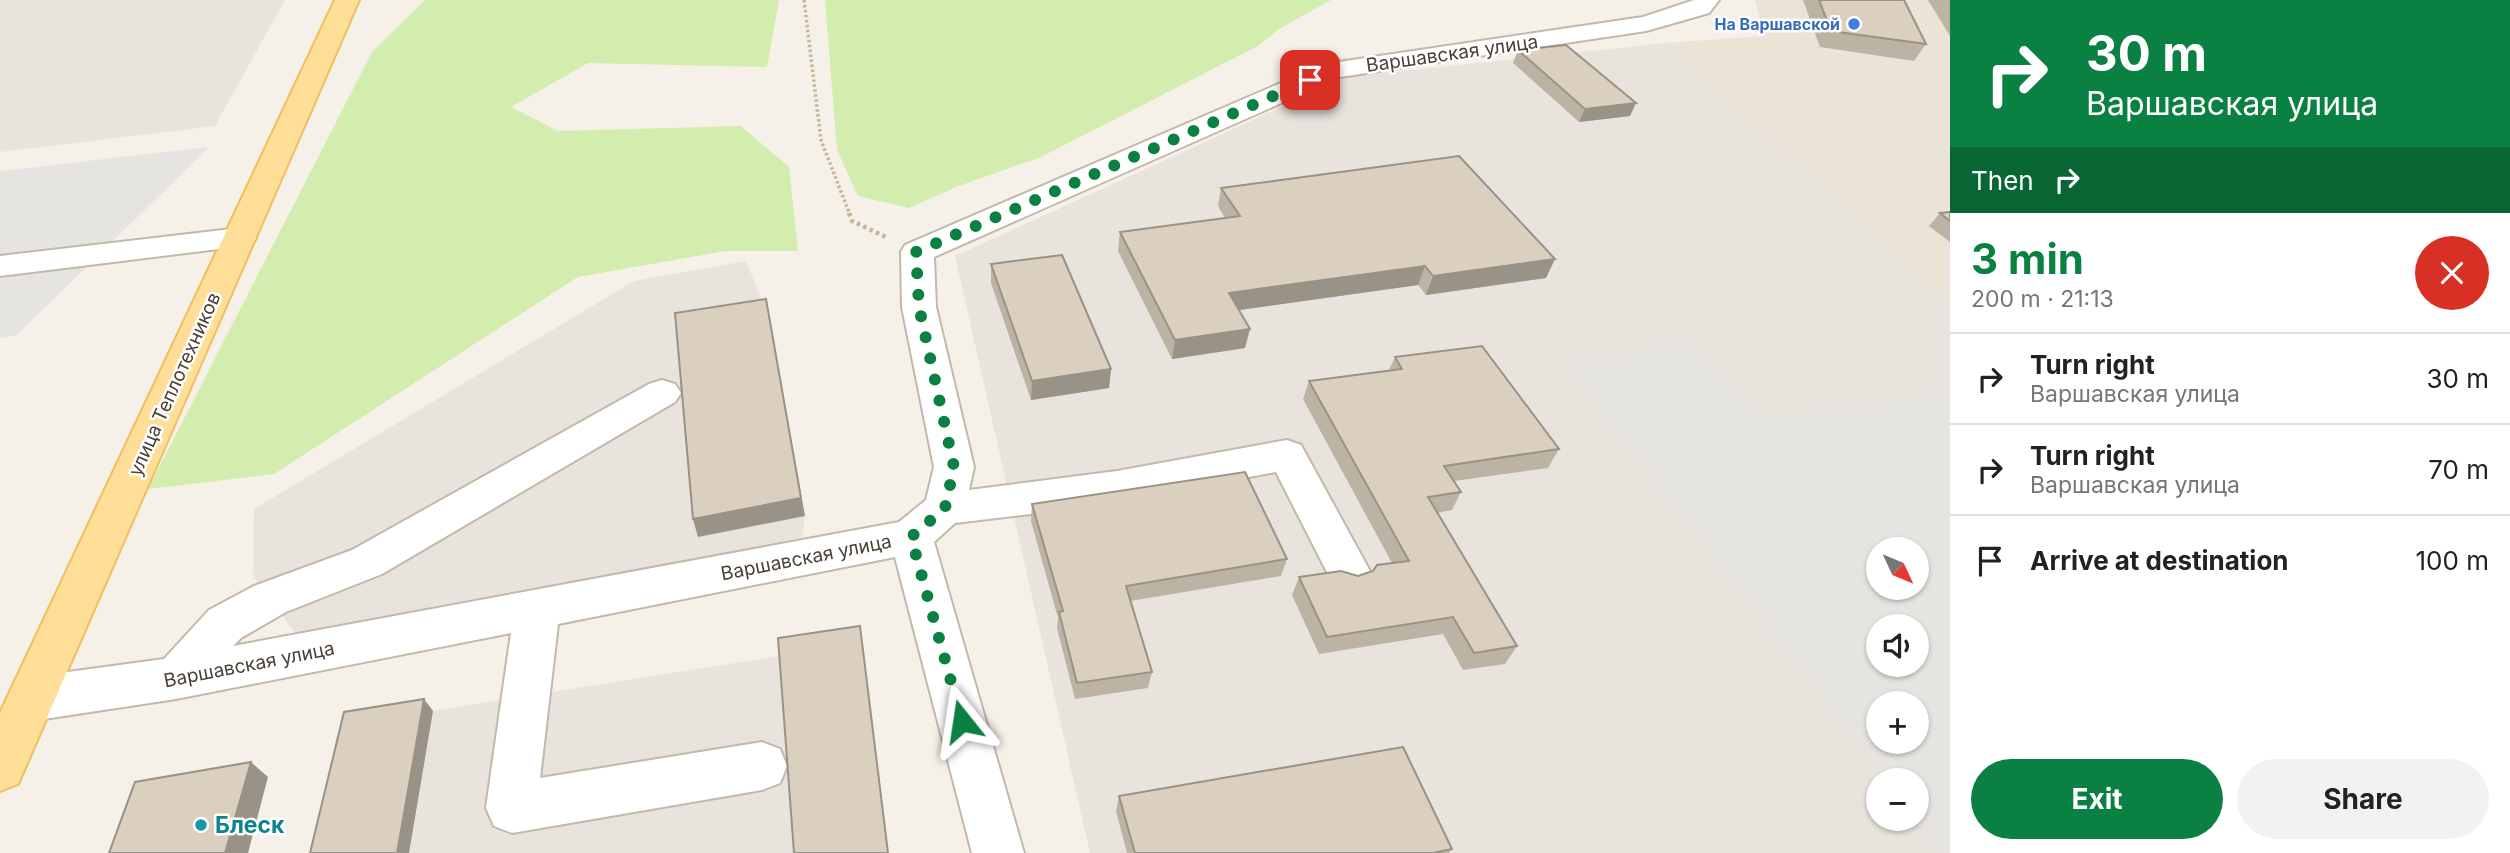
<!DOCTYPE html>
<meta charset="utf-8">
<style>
body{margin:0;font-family:Inter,sans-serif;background:#f2f2f2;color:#222;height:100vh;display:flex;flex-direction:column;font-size:26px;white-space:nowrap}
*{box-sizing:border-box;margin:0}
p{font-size:23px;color:#767676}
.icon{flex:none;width:38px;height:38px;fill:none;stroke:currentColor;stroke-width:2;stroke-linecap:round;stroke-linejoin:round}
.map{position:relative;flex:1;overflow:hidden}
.details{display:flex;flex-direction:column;background:#fff;width:560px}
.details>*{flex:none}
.guide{background:#0b8043;color:#fff;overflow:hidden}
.needle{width:46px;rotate:134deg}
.fabs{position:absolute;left:1866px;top:537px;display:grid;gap:14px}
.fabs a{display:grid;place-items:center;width:63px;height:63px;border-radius:50%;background:#fff;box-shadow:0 2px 5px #0004;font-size:35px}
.pin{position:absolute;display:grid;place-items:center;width:60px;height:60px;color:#fff;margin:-30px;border-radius:14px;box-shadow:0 4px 10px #0006}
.me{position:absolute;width:77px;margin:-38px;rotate:345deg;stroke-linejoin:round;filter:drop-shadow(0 0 5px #0008)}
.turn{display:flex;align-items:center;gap:24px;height:147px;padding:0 21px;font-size:32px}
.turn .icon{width:91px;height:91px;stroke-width:2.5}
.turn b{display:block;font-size:49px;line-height:60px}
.then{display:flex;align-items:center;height:66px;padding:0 21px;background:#0003;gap:14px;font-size:26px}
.round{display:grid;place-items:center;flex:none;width:74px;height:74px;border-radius:37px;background:#f2f2f2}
.summary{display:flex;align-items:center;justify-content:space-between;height:119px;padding:0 21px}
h1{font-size:42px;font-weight:700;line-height:52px;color:#0b8043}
.button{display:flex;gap:14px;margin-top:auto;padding:14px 21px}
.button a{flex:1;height:80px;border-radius:42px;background:#0b8043;color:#fff;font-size:28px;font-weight:700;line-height:80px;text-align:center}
.button a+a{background:#f2f2f2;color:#222}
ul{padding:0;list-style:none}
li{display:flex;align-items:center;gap:21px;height:91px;padding:0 21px;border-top:2px solid #e0e0e0}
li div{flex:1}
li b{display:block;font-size:26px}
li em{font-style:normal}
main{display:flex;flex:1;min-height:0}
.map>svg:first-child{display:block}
.residential{fill:#eae3d6}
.industrial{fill:#e8e3dd;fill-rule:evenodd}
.green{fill:#d2edad}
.parking{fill:#e6e4e0;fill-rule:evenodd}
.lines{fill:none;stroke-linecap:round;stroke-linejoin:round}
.minor-casing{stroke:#c2b9aa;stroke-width:4}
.major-casing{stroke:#efbf5d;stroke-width:4}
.path-far1{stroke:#c5b599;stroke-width:3.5;stroke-dasharray:2.5 2.5;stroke-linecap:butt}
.path{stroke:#c5b599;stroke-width:4.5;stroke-dasharray:3.5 3.5;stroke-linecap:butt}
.minor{fill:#fff;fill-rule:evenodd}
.major{fill:#ffdf98;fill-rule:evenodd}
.wall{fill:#bcb3a4}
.shaded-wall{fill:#999286}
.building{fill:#dbd0bf;stroke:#999286;stroke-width:2}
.route{stroke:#0b8043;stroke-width:12;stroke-dasharray:0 21.6}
.shop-dot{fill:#3f7fe0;stroke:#fff;stroke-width:2.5}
.culture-dot{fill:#0f9aa8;stroke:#fff;stroke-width:2.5}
.labels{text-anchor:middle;stroke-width:5;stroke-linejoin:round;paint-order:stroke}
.far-shop-label{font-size:16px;font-weight:bold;fill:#366cbe;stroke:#fff;text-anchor:end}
.street-label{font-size:19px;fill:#4a4136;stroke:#fff}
.near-culture-label{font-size:23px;font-weight:bold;fill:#0d838f;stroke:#fff;text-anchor:start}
</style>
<main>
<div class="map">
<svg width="1950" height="853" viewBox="0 0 1950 853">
<rect width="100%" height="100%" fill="#f5f1e8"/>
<path class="residential" d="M 1755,0 L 1950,0 L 1950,302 L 1665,43 L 1764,36 Z"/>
<g class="industrial">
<path d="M 0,0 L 285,0 L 215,126 L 0,152 Z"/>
<path d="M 1665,43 L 1950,302 L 1950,853 L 1090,853 L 955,256 L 1347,77 ZM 1878,550 L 1916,550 L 1916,588 L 1878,588 ZM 1878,626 L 1916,626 L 1916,665 L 1878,665 ZM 1878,704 L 1916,704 L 1916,742 L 1878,742 ZM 1878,780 L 1916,780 L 1916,819 L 1878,819 Z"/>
<path d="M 746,261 L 769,318 L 805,516 L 801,547 L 295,633 L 253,576 L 254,509 L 634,281 Z"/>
<path d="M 862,643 L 888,853 L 324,853 L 355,723 Z"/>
</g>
<g class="green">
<path d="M 425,0 L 779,0 L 767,67 L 588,63 L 511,107 L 558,131 L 741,126 L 789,167 L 798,251 L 725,251 L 578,277 L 274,474 L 148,489 L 372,52 Z"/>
<path d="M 825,0 L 1331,0 L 1279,29 L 1258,46 L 1041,157 L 956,187 L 909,208 L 858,196 L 837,150 Z"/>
</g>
<g class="parking">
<path d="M 209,147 L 17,335 L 0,338 L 0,171 Z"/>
<path d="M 1690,343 L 1766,419 L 1950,394 L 1950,853 L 1945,853 L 1916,816 L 1916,780 L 1889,780 L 1567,366 ZM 1878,550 L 1916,550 L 1916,588 L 1878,588 ZM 1878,626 L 1916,626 L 1916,665 L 1878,665 ZM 1878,704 L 1916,704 L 1916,742 L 1878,742 Z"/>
</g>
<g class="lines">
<defs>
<g id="minor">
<path d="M 1694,0 L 1719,0 L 1709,13 L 1646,31 L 1340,77 L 934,257 L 936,307 L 974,467 L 969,490 L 1117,471 L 1287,440 L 1301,445 L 1371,573 L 1364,586 L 1349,591 L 1334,586 L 1276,472 L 1074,509 L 955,523 L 934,542 L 1024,853 L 972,853 L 895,557 L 558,624 L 540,778 L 762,742 L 780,749 L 787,766 L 780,783 L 762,790 L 512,833 L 494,826 L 486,808 L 511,633 L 176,699 L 31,721 L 14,714 L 7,699 L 14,684 L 31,677 L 164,659 L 209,610 L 254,586 L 352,550 L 649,384 L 662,380 L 675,384 L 681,393 L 675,402 L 382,574 L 286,612 L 241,638 L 233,646 L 899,522 L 926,500 L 934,467 L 902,307 L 901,252 L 905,245 L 1325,64 L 1643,17 Z"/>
<path d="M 240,228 L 251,231 L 256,238 L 251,245 L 0,276 L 0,256 Z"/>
</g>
<path id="major" d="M 335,0 L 359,0 L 18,784 L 0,791 L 0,713 Z"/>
</defs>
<use href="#minor" class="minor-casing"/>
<use href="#major" class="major-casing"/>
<path class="path-far1" d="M 804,0 L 821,140 L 850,215"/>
<path class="path" d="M 849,213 L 852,221 L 886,237"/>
<use href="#minor" class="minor"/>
<use href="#major" class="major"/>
</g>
<g class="wall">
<path d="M 1803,0 L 1904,0 L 1926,44 L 1914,61 L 1820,47 Z"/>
<path d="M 1928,0 L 1950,0 L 1950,36 Z"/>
<path d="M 1518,50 L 1630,116 L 1579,122 L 1513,63 Z"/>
<path d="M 1221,188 L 1546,278 L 1426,295 L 1418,285 L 1238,310 L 1245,348 L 1172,359 L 1118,251 L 1120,232 L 1225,218 L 1218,206 Z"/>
<path d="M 1950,212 L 1950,242 L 1929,226 L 1940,213 Z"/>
<path d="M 991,264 L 1111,369 L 1109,388 L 1031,400 L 991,283 Z"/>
<path d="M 1395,357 L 1559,449 L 1548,468 L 1454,481 L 1461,492 L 1452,510 L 1437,513 L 1517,646 L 1505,664 L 1463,670 L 1443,634 L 1319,654 L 1292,595 L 1299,577 L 1358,576 L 1392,563 L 1303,399 L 1309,381 L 1389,370 Z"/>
<path d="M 1032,504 L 1287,559 L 1281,576 L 1130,601 L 1152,672 L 1148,688 L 1075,699 L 1057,628 L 1058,618 L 1031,521 Z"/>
<path d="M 1119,796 L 1452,849 L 1449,853 L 1127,853 L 1116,811 Z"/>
</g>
<g class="shaded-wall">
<path d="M 1636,103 L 1630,116 L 1579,122 L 1585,109 Z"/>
<path d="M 1555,259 L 1546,278 L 1426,295 L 1433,276 Z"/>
<path d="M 1425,266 L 1418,285 L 1225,312 L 1229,293 Z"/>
<path d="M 769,318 L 805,516 L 698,537 L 693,519 Z"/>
<path d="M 1250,329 L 1245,348 L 1172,359 L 1175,340 Z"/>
<path d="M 1111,369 L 1109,388 L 1031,400 L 1032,381 Z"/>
<path d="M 424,699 L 433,711 L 409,853 L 397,853 Z"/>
<path d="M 251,762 L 268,777 L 248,853 L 225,853 Z"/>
</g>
<g class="building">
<path d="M 1819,0 L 1904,0 L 1926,44 L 1831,31 Z"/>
<path d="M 1566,45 L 1636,103 L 1585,109 L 1518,50 Z"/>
<path d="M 1459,156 L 1555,259 L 1433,276 L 1425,266 L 1229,293 L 1250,329 L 1175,340 L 1120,232 L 1240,216 L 1221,188 Z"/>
<path d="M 1950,212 L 1950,221 L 1940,213 Z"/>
<path d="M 1062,255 L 1111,369 L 1032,381 L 991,264 Z"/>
<path d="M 766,299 L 801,498 L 693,519 L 675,313 Z"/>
<path d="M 1482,346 L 1559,449 L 1444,466 L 1461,492 L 1428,497 L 1517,646 L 1474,653 L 1453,617 L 1327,637 L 1299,577 L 1341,571 L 1358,576 L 1373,571 L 1377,565 L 1409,561 L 1309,381 L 1402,369 L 1395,357 Z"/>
<path d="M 1245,472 L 1287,559 L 1126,586 L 1152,672 L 1077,683 L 1059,612 L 1063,611 L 1032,504 Z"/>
<path d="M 860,626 L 888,853 L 794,853 L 778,638 Z"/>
<path d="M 424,699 L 397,853 L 310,853 L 344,712 Z"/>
<path d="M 1403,747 L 1452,849 L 1433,853 L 1135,853 L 1119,796 Z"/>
<path d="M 251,762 L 225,853 L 109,853 L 135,782 Z"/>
</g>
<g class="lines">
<path class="route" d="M 962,721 L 911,537 L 945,508 L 954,467 L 919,307 L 916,252 L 1310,80"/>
</g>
<circle class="shop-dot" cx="1854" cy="24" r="7"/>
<circle class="culture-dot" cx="201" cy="825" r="7"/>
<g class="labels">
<g class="far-shop-label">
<text x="1840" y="30">На Варшавской</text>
</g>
<g class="street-label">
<text transform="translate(1452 53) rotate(-8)" y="7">Варшавская улица</text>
<text transform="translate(174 384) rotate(-66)" y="7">улица Теплотехников</text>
<text transform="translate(806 557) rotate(-11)" y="7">Варшавская улица</text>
<text transform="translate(249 664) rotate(-11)" y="7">Варшавская улица</text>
</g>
<g class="near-culture-label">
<text x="215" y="833">Блеск</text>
</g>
</g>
</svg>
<div class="fabs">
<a><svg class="needle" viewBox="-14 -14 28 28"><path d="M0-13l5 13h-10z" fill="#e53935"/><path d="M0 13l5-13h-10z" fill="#767676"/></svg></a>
<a><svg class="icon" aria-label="sound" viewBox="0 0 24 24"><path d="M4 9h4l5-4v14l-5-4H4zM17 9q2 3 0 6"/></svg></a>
<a>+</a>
<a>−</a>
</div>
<div class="pin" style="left:1310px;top:80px;background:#d93025"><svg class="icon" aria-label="arrive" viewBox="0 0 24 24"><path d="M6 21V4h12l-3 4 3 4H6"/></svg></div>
<svg class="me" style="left:962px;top:721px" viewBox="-20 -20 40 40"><path d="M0-17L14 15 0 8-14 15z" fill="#0b8043" stroke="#fff" stroke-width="4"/></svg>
</div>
<section class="details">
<div class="guide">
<div class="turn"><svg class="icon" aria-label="right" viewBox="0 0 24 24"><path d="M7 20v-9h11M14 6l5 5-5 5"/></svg><div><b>30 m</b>Варшавская улица</div></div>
<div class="then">Then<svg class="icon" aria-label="right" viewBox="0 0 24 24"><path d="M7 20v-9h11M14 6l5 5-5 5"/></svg></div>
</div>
<div class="summary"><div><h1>3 min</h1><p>200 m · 21:13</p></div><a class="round" style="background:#d93025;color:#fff"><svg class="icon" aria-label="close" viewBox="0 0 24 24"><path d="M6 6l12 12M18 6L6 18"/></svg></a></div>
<ul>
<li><svg class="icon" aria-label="right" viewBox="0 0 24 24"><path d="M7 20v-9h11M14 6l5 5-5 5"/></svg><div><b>Turn right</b><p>Варшавская улица</p></div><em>30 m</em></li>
<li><svg class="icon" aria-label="right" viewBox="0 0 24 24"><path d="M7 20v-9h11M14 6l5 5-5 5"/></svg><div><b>Turn right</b><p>Варшавская улица</p></div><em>70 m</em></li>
<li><svg class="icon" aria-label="arrive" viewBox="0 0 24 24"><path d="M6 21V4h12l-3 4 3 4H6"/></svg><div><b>Arrive at destination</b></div><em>100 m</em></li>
</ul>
<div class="button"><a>Exit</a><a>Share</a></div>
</section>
</main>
